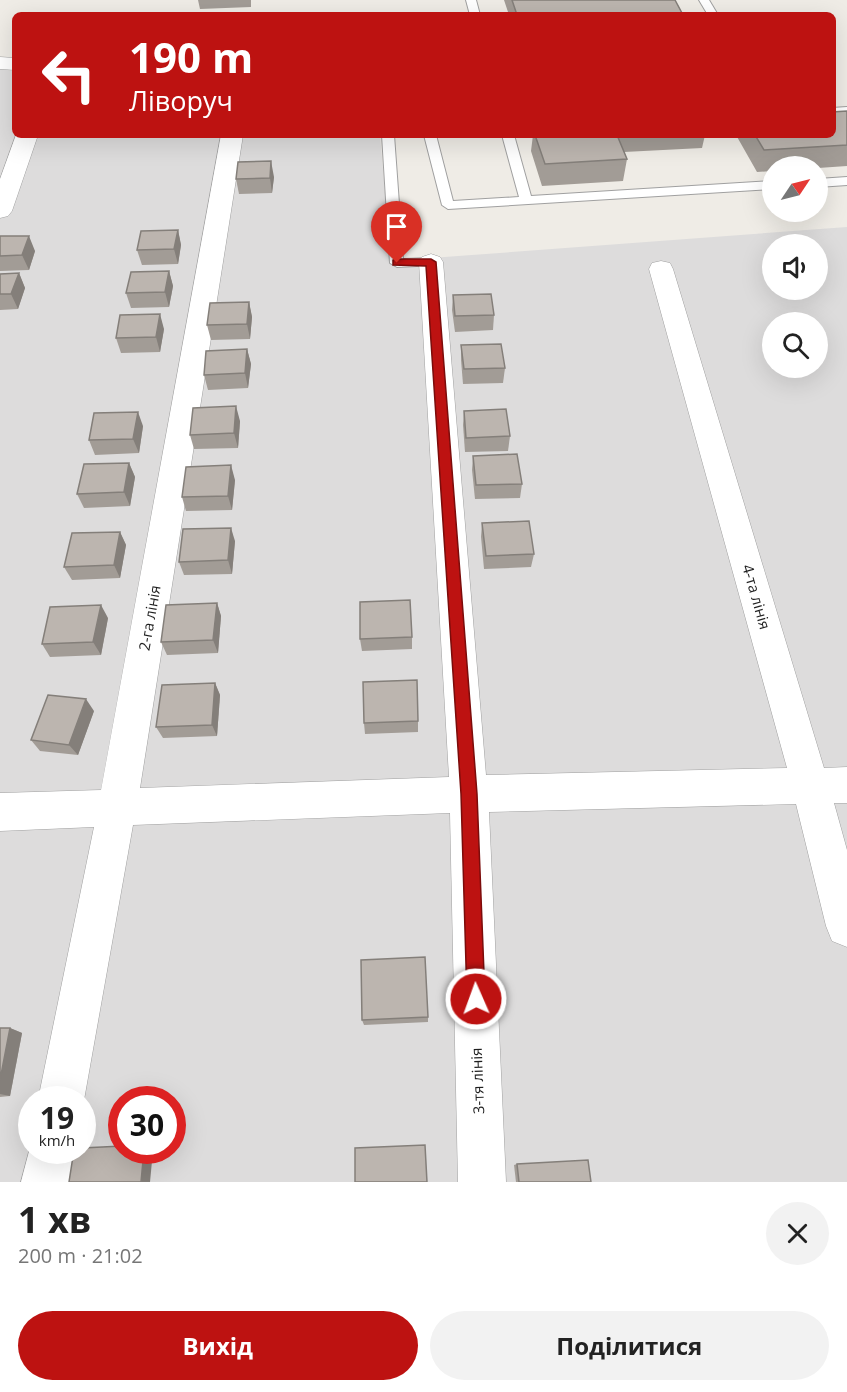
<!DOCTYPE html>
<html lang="uk">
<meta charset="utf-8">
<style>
body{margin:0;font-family:"Open Sans",sans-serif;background:#f2f2f2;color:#222;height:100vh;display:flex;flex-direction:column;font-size:22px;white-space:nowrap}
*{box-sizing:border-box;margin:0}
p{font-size:20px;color:#767676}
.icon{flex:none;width:33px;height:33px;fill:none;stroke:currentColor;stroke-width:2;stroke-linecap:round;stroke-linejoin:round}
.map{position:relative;height:1182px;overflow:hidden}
.side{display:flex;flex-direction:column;background:#fff;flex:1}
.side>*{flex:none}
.guide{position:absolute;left:12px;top:12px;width:824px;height:126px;border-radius:9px;box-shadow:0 6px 24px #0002;background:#bd1211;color:#fff;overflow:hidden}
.needle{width:39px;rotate:55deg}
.tools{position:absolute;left:762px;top:156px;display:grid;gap:12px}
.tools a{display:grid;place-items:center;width:66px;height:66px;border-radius:50%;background:#fff;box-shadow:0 6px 24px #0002;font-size:30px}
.speed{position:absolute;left:18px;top:1086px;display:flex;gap:12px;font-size:30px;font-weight:700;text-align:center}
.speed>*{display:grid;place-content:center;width:78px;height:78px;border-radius:50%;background:#fff;box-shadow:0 6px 24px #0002;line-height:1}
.speed small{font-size:15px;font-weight:400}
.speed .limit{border:9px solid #d22;background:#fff;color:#111}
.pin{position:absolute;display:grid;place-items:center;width:51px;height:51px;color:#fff;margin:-62px -26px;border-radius:50% 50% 50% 0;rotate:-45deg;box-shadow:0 0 6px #0007}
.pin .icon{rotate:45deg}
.me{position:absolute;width:66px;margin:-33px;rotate:358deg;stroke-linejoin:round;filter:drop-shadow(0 0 4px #0008)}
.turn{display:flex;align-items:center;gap:21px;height:126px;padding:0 18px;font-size:27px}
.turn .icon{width:78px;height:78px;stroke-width:2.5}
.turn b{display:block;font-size:42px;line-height:51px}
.round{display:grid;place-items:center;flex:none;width:63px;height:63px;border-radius:32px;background:#f2f2f2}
.headline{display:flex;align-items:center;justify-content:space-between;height:102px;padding:0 18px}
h1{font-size:36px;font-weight:700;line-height:45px}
.action{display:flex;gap:12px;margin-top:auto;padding:12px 18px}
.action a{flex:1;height:69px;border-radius:36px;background:#bd1211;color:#fff;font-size:24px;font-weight:700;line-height:69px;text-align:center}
.action a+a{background:#f2f2f2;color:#222}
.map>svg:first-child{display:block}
.residential{fill:#dddcdc;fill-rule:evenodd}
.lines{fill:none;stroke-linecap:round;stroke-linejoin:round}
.lane-casing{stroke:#a0a0a0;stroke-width:2}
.street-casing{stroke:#a0a0a0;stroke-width:1}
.lane{fill:#fff;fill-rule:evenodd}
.street{fill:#fff;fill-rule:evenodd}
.wall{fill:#a29c96}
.shaded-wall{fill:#847f7a}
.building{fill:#bcb5af;stroke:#847f7a;stroke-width:1.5}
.route{fill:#bd1211;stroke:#7b0c0b;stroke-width:1.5}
.labels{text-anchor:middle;stroke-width:4.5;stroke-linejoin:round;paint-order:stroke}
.street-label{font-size:15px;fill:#1f1f1f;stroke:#fff}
</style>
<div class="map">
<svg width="847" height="1182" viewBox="0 0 847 1182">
<rect width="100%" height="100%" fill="#efece6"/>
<path class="residential" d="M 0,69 L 15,71 L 15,135 L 380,135 L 391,261 L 847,227 L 847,1182 L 0,1182 ZM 772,244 L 818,244 L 818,290 L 772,290 ZM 772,322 L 818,322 L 818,368 L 772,368 ZM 32,1100 L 82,1100 L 82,1150 L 32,1150 ZM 122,1100 L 172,1100 L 172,1150 L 122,1150 Z"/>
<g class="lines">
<defs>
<g id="lane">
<path d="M 466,0 L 476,0 L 480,15 L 470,15 Z"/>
<path d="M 699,0 L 709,0 L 718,15 L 708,15 Z"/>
<path d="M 847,107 L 847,113 L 832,114 L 832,108 Z"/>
<path d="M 382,135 L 394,135 L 403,259 L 431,258 L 438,262 L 436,265 L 397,267 L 390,263 Z"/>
<path d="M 424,135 L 436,135 L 453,201 L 519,197 L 502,135 L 514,135 L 531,196 L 772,181 L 772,189 L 448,209 L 442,205 Z"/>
<path d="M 847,177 L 847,185 L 818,187 L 818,179 Z"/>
</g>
<g id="street">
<path d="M 0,57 L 15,58 L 15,70 L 0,69 Z"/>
<path d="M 16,135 L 38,135 L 12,211 L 8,216 L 0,218 L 0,179 Z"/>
<path d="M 221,135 L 243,135 L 140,788 L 449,777 L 419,262 L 422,257 L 431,254 L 440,257 L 443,262 L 486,775 L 787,768 L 649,269 L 652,263 L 661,261 L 670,263 L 673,269 L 824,768 L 847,767 L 847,803 L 834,803 L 847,850 L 847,947 L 832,941 L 826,926 L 796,804 L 489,812 L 506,1182 L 458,1182 L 450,813 L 133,825 L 84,1100 L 82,1103 L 82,1100 L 38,1100 L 94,827 L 0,831 L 0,793 L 101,790 Z"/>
<path d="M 32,1140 L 32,1150 L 74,1150 L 69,1182 L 21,1182 Z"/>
</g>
</defs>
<use href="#lane" class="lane-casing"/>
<use href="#street" class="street-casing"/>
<use href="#lane" class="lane"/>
<use href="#street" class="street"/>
</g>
<g class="wall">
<path d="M 198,0 L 251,0 L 251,7 L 200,9 Z"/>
<path d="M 504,0 L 675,0 L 683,15 L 509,15 Z"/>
<path d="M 847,111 L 847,166 L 818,168 L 818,166 L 772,166 L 772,171 L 757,172 L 736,135 L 832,135 Z"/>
<path d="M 43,135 L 76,135 L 76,136 L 44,137 Z"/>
<path d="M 533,135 L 705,135 L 702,148 L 624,152 L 627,159 L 623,181 L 542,186 L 531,151 Z"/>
<path d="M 274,177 L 272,193 L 239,194 L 236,179 Z"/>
<path d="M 178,230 L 181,245 L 178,264 L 142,265 L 137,250 Z"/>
<path d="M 0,236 L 35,251 L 29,270 L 0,271 Z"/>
<path d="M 169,271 L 173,286 L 169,307 L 131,308 L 126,293 Z"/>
<path d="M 19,273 L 25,288 L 18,309 L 0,310 L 0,274 Z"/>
<path d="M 453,295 L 494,315 L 493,330 L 455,332 L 452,310 Z"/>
<path d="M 249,302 L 252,317 L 250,339 L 211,340 L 207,325 Z"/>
<path d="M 164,329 L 160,352 L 121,353 L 116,338 Z"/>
<path d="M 461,345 L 505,368 L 503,383 L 463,384 L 461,360 Z"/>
<path d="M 247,349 L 251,364 L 248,388 L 208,390 L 204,375 Z"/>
<path d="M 464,411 L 510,436 L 508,451 L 465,452 L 463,425 Z"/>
<path d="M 240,421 L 238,448 L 194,449 L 190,435 Z"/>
<path d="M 143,426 L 139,453 L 95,455 L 89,440 Z"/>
<path d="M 473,456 L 522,484 L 520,498 L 475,499 L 472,470 Z"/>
<path d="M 129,463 L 135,477 L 130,506 L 84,508 L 77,494 Z"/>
<path d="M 235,480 L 232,510 L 186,511 L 182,497 Z"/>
<path d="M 482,523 L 534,554 L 531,567 L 484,569 L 481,537 Z"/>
<path d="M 120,532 L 126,545 L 120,578 L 72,580 L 64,567 Z"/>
<path d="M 235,541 L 232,574 L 184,575 L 179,562 Z"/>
<path d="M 217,603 L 221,616 L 218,653 L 167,655 L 161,642 Z"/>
<path d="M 108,618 L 101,655 L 50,657 L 42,644 Z"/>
<path d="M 412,637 L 412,649 L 362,651 L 360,639 Z"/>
<path d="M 215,683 L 220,695 L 217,736 L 163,738 L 156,727 Z"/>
<path d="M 94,711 L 78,755 L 40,751 L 31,740 Z"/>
<path d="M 418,721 L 418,732 L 365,734 L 364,723 Z"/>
<path d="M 428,1017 L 428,1022 L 364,1025 L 362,1020 Z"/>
<path d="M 0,1028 L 10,1028 L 22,1033 L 10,1096 L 0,1097 Z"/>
<path d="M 517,1164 L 591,1182 L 516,1182 L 514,1165 Z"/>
</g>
<g class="shaded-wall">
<path d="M 271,161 L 274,177 L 272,193 L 270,178 Z"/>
<path d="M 178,230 L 181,245 L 178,264 L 174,249 Z"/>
<path d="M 29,236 L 35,251 L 29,270 L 22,255 Z"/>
<path d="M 169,271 L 173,286 L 169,307 L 165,292 Z"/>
<path d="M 19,273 L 25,288 L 18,309 L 11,294 Z"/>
<path d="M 249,302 L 252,317 L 250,339 L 247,324 Z"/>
<path d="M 160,314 L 164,329 L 160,352 L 156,337 Z"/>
<path d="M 247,349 L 251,364 L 248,388 L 245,373 Z"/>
<path d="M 236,406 L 240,421 L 238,448 L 234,433 Z"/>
<path d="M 138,412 L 143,426 L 139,453 L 133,439 Z"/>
<path d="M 129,463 L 135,477 L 130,506 L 124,492 Z"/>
<path d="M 231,465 L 235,480 L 232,510 L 228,496 Z"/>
<path d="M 231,528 L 235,541 L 232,574 L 228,560 Z"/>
<path d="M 120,532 L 126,545 L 120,578 L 114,565 Z"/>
<path d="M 217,603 L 221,616 L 218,653 L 213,640 Z"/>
<path d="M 101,605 L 108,618 L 101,655 L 93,642 Z"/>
<path d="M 215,683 L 220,695 L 217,736 L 212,725 Z"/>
<path d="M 86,699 L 94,711 L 78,755 L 69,745 Z"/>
<path d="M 10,1028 L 22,1033 L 10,1096 L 0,1094 L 0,1080 Z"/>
<path d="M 144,1150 L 153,1150 L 150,1182 L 141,1182 Z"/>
</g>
<g class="building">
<path d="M 512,0 L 675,0 L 683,15 L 517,15 Z"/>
<path d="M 847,111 L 847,145 L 764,150 L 755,135 L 832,135 L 832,112 Z"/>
<path d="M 535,135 L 617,135 L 627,159 L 545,164 Z"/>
<path d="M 271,161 L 270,178 L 236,179 L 238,162 Z"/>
<path d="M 178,230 L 174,249 L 137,250 L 141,231 Z"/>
<path d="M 0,236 L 29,236 L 22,255 L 0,256 Z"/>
<path d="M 169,271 L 165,292 L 126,293 L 131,272 Z"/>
<path d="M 19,273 L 11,294 L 0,294 L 0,274 Z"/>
<path d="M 491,294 L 494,315 L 455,316 L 453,295 Z"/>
<path d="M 249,302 L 247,324 L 207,325 L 210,303 Z"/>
<path d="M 160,314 L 156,337 L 116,338 L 120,315 Z"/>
<path d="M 501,344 L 505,368 L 464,369 L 461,345 Z"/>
<path d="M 247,349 L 245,373 L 204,375 L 206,351 Z"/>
<path d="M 236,406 L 234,433 L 190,435 L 193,408 Z"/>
<path d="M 506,409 L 510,436 L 466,438 L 464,411 Z"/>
<path d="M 138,412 L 133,439 L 89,440 L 94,413 Z"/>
<path d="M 517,454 L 522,484 L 476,485 L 473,456 Z"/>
<path d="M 129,463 L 124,492 L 77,494 L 84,464 Z"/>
<path d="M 231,465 L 228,496 L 182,497 L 186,467 Z"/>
<path d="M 529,521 L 534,554 L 486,556 L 482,523 Z"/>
<path d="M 231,528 L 228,560 L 179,562 L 183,529 Z"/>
<path d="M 120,532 L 114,565 L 64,567 L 72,533 Z"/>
<path d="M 410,600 L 412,637 L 360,639 L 360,602 Z"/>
<path d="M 217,603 L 213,640 L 161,642 L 166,605 Z"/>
<path d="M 101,605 L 93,642 L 42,644 L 50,607 Z"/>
<path d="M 417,680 L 418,721 L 364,723 L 363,682 Z"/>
<path d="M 215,683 L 212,725 L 156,727 L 162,685 Z"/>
<path d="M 48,695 L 86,699 L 69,745 L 31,740 Z"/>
<path d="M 425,957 L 428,1017 L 362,1020 L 361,960 Z"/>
<path d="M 0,1028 L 10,1028 L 0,1080 Z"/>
<path d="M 425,1145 L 427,1182 L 355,1182 L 355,1148 Z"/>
<path d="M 122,1146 L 122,1150 L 144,1150 L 141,1182 L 69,1182 L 74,1150 L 82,1150 L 82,1148 Z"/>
<path d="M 588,1160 L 591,1182 L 519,1182 L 517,1164 Z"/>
</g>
<path class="route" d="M 397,259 L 431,259 L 436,262 L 477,794 L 485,999 L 482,1006 L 476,1008 L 469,1006 L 467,999 L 461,794 L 426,266 L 393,265 L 393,260 Z"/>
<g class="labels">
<g class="street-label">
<text transform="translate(756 597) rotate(74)" y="5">4-та лінія</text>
<text transform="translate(150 618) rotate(-80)" y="5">2-га лінія</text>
<text transform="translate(478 1081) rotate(-92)" y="5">3-тя лінія</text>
</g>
</g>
</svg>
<div class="tools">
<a><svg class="needle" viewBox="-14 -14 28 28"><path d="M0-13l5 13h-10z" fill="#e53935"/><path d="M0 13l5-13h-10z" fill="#767676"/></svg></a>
<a><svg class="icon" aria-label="sound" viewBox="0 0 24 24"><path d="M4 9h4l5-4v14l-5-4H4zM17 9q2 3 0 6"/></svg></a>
<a><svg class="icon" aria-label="search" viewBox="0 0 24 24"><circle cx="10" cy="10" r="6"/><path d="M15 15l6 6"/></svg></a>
</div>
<div class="speed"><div>19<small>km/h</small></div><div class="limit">30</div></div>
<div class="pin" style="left:397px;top:263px;background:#d93025"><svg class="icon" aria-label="arrive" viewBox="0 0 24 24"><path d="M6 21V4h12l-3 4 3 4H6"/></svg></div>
<svg class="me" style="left:476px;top:999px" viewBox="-20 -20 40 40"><circle r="17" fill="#bd1211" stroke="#fff" stroke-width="3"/><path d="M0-11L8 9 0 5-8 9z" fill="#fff"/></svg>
<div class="guide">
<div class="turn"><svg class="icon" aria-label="left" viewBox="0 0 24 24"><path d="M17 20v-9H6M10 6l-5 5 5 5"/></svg><div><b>190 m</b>Ліворуч</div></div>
</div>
</div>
<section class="side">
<div class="headline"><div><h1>1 хв</h1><p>200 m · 21:02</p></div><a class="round"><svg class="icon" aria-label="close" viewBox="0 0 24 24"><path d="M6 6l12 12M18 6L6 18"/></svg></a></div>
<div class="action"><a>Вихід</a><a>Поділитися</a></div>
</section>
